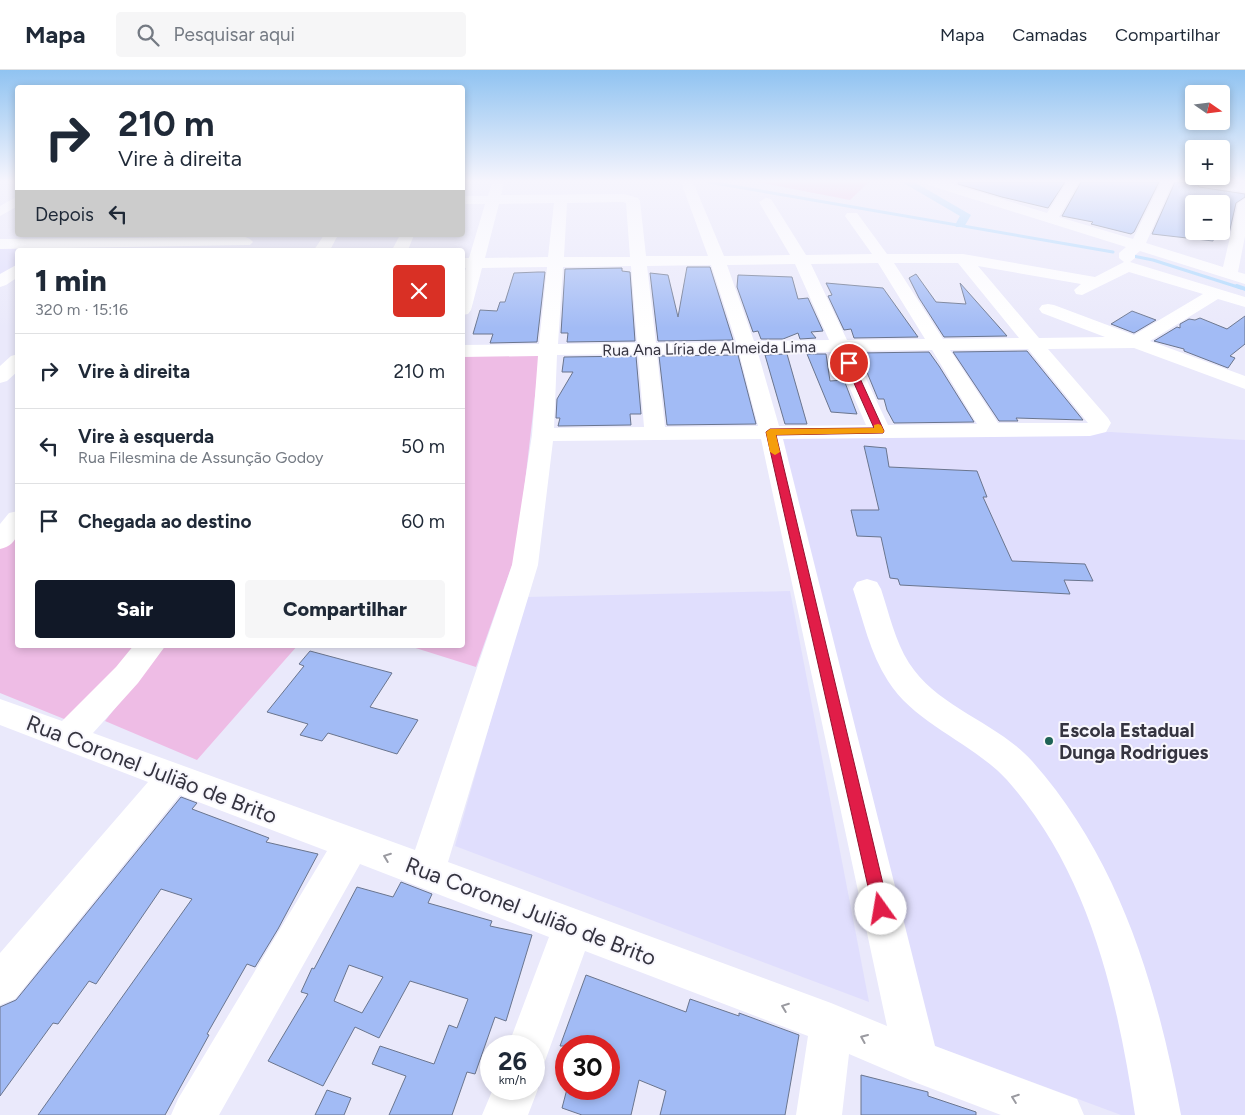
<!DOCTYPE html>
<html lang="pt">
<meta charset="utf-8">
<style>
body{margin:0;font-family:Figtree,sans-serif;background:#f6f6f7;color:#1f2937;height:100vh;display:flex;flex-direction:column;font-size:19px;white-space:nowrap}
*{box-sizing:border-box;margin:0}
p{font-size:16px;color:#747a83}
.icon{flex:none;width:28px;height:28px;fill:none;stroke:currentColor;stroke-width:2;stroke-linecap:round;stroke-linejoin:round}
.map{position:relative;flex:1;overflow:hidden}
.panel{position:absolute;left:15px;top:178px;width:450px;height:400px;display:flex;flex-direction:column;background:#fff;border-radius:5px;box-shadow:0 2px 8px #0003}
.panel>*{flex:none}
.banner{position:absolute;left:15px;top:15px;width:450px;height:152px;border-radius:5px;box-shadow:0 2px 8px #0003;background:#fff;color:#1f2937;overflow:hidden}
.needle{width:32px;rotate:104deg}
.buttons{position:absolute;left:1185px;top:15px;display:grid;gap:10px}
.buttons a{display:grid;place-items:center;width:45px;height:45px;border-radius:5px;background:#fff;box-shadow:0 2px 8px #0003;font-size:25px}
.speed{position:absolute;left:480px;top:965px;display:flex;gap:10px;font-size:25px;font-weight:700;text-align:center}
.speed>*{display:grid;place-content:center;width:65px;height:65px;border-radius:50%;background:#fff;box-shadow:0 2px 8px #0003;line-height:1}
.speed small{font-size:12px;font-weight:400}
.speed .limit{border:8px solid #d22;background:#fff;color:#111}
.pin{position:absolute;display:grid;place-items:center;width:42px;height:42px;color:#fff;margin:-21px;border:2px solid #fff;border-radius:50%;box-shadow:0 1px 5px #0007}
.me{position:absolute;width:55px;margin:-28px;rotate:347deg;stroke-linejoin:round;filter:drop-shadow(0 0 4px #0008)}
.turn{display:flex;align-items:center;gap:18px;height:105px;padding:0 20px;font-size:22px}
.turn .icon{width:65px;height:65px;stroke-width:2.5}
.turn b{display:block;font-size:35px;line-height:42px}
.then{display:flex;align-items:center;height:48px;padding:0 20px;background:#0003;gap:10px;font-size:19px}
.round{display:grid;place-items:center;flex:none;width:52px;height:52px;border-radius:5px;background:#f6f6f7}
.summary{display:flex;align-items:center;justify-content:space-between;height:85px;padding:0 20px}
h1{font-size:30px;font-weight:800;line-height:38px}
.primary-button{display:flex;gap:10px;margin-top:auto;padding:10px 20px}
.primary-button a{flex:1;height:58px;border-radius:5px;background:#111827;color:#fff;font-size:20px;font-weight:800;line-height:58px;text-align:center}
.primary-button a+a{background:#f6f6f7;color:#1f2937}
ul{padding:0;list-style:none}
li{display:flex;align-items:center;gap:15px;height:75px;padding:0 20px;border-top:1px solid #e0e1e3}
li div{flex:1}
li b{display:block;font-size:19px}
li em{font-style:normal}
header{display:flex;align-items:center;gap:30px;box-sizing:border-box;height:70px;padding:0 25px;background:#fff;border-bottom:1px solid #e0e1e3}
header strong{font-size:24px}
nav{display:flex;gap:28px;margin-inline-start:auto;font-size:18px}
.search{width:350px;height:45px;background:#f6f6f7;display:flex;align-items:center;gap:12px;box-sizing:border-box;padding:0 18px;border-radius:5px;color:#747a83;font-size:19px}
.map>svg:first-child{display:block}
.built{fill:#e0defd}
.green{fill:#eebce5}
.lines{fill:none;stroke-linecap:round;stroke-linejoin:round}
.stream-far1{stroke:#add9fe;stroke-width:3}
.stream{stroke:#add9fe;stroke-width:4}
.canal{fill:#add9fe;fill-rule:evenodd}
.building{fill:#a2bbf5;stroke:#6a758e;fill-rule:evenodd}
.minor{fill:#fff;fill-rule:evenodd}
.oneway{stroke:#9a9aa0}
.route{fill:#e11d48;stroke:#92132f}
.slow{fill:#f59e0b}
.poi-dot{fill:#1e6356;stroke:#f8f7fd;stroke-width:2}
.labels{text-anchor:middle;stroke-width:4;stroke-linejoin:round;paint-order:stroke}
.far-street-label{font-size:16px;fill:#353440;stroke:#f8f7fd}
.poi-label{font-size:19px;font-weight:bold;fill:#353440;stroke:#f8f7fd;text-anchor:start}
.near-street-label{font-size:22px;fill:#353440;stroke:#f8f7fd}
</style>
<header>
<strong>Mapa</strong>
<div class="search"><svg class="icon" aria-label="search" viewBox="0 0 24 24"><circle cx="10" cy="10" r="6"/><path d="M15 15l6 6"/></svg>Pesquisar aqui</div>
<nav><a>Mapa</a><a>Camadas</a><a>Compartilhar</a></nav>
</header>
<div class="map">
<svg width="1245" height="1045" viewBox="0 0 1245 1045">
<rect width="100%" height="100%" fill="#eae9fb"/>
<g class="built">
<path d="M 0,178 L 39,178 L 36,180 L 18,180 L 17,194 L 0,207 Z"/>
<path d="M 1111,362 L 1245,370 L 1245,1045 L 1121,1045 L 927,973 L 779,367 Z"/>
<path d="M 790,521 L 869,932 L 455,776 L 526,527 Z"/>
</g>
<g class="green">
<path d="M 757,112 L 869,112 L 850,130 Z"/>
<path d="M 540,283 L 517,481 L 476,597 L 406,575 L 462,575 L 463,284 Z"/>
<path d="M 17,453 L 18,575 L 147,575 L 74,653 L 0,623 L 0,475 Z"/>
<path d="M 159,575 L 298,575 L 197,690 L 105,651 L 151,592 Z"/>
</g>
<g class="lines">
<g class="stream-far1">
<path d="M 709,112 L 1113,182"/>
<path d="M 1133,186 L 1153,190 L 1241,218"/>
</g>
<path class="stream" d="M 1237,216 L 1245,219"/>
<path class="canal" d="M 902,112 L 914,112 L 971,145 L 964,157 L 956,157 L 955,155 L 960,146 Z"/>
</g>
<g class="building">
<path d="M 958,112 L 1065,112 L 1048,138 L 1002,127 L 958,114 Z"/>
<path d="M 1081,112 L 1159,112 L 1134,162 L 1131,164 L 1091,154 L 1093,152 L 1062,146 Z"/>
<path d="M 1175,112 L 1196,112 L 1199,117 L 1245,124 L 1245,127 L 1236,133 L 1228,168 L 1214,167 L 1213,171 L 1152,164 ZM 1194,134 L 1221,134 L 1221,161 L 1194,161 Z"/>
<path d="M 687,197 L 710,197 L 733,270 L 658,271 L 650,203 L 668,205 L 678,247 Z"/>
<path d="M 622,198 L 622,201 L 630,202 L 635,271 L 567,272 L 568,263 L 561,263 L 565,199 Z"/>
<path d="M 538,202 L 545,202 L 537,272 L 490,273 L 493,264 L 473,264 L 480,240 L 497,241 L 500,232 L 505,232 L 514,203 Z"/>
<path d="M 916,204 L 936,232 L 966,234 L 960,213 L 1007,266 L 944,267 L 919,228 L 909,208 Z"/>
<path d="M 738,205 L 792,207 L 798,229 L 808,228 L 823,261 L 811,262 L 816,268 L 800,269 L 798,263 L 783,269 L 761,269 L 758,261 L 753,262 L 737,217 Z"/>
<path d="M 826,213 L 883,218 L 918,267 L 854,268 L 851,259 L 844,260 L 828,226 L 832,225 Z"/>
<path d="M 1132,241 L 1156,250 L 1134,263 L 1111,254 Z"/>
<path d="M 1245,246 L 1245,274 L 1230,286 L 1235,288 L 1228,298 L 1184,281 L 1184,279 L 1154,271 L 1177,257 L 1180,258 L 1180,254 L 1189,249 L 1195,250 L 1200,248 L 1227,259 Z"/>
<path d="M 1027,281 L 1083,350 L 1016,348 L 1018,351 L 999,351 L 953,282 Z"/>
<path d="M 929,282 L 939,296 L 974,352 L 894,353 L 887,340 L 884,329 L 878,329 L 859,283 Z"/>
<path d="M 787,284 L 807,354 L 785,354 L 765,285 Z"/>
<path d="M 807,284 L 826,284 L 830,311 L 844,310 L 857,344 L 831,342 Z"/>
<path d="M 738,285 L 756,354 L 667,355 L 659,286 Z"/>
<path d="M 636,286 L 641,344 L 630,344 L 631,355 L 558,356 L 560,348 L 556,348 L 557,329 L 573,302 L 562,302 L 564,287 Z"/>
<path d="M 864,376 L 886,378 L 889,397 L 977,401 L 987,427 L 983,427 L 1012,491 L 1085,494 L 1093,511 L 1064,510 L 1070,524 L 900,515 L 898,509 L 890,508 L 881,467 L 857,466 L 851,440 L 879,440 Z"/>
<path d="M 310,581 L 392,603 L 370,637 L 418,650 L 397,684 L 328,663 L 322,671 L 300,665 L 308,654 L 267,642 L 304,596 L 299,594 Z"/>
<path d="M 181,727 L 197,733 L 192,739 L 269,768 L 266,772 L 318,784 L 278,859 L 255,897 L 247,894 L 207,964 L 209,965 L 165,1045 L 38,1045 L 192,829 L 161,819 L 96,914 L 89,911 L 58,954 L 53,953 L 0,1026 L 0,937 L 16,930 Z"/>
<path d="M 401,812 L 432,824 L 428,833 L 492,851 L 490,856 L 532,865 L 506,951 L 495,947 L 475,1004 L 467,1002 L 452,1045 L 389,1045 L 406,1006 L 372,994 L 380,976 L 434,994 L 449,955 L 457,958 L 468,929 L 410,911 L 379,968 L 355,957 L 323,1016 L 268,991 L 308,924 L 301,922 L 312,898 L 314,899 L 357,817 L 393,827 ZM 349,895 L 383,907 L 362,943 L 334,931 Z"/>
<path d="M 586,905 L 686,942 L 690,929 L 739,946 L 739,943 L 799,965 L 785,1045 L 660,1045 L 666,1021 L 639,1010 L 631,1045 L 582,1045 L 562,1038 L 567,1019 L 609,1019 L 609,976 L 560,976 Z"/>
<path d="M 861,1005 L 928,1022 L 928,1026 L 976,1042 L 976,1045 L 861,1045 Z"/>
<path d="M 327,1020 L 351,1028 L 344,1045 L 315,1045 Z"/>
</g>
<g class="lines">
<g class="minor">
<path d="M 492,112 L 504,113 L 501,125 L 624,124 L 638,128 L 640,131 L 646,186 L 708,186 L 681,112 L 693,112 L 724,186 L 790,185 L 759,132 L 766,128 L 771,129 L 806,185 L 872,184 L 845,146 L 847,143 L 857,143 L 887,184 L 963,184 L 1095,207 L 1124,192 L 1119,188 L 1119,183 L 1126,177 L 928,115 L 927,112 L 946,112 L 1047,143 L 1067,112 L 1079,112 L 1059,147 L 1133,169 L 1161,112 L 1173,112 L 1146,173 L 1223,197 L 1238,133 L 1245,129 L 1245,166 L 1238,202 L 1245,204 L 1245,214 L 1140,181 L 1135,185 L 1135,188 L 1130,192 L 1245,227 L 1245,237 L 1218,229 L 1150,271 L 1245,306 L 1245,319 L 1134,278 L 1048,279 L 1108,348 L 1111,353 L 1106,362 L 1090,366 L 783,369 L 935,976 L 1077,1029 L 1084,1045 L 1001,1045 L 917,1013 L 849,984 L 842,1045 L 796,1045 L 808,966 L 585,881 L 545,991 L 534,996 L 534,976 L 508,976 L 549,867 L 360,794 L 219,1045 L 171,1045 L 178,1029 L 327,781 L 180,725 L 15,929 L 0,935 L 0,883 L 148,712 L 0,655 L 0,629 L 62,651 L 116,597 L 134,575 L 166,575 L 138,613 L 93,663 L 415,780 L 512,495 L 532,365 L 538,286 L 462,287 L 462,275 L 539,274 L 547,197 L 482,198 L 471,240 L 468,244 L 462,245 L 462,209 L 466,198 L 462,198 L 462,188 L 469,188 L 485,134 L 462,134 L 462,126 L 488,126 ZM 623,132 L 626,133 L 630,187 L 564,187 L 567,133 ZM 554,133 L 548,187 L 485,188 L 499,134 ZM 878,193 L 925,269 L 847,270 L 811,194 ZM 894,193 L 958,193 L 1019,268 L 943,269 ZM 795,194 L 829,270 L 754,271 L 727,195 ZM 711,195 L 736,272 L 656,273 L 647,196 ZM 631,196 L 637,273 L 558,274 L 563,197 ZM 978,196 L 1081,214 L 1074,220 L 1076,224 L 1082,225 L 1129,202 L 1203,224 L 1134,265 L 1054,235 L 1048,234 L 1042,235 L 1039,239 L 1042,243 L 1105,267 L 1039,268 ZM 1028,279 L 1088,353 L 998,353 L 950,280 ZM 932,280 L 977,354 L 888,355 L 853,281 ZM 834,282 L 866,355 L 779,356 L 758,283 ZM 739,283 L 758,356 L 665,357 L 657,284 ZM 638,284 L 644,357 L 554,358 L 557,285 ZM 761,369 L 887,956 L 831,933 L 448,792 L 538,495 L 553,371 Z"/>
<path d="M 1198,112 L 1229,112 L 1245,114 L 1245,122 L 1204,116 L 1199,115 Z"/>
<path d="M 18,126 L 18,136 L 0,146 L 0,136 Z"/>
<path d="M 324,165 L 338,165 L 330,180 L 314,180 Z"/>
<path d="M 400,165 L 414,165 L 408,180 L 392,180 Z"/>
<path d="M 245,167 L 250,169 L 253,172 L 250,175 L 0,179 L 0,169 Z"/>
<path d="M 18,194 L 18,207 L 6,215 L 0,217 L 0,204 Z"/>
<path d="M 18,284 L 18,301 L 7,311 L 0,313 L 0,296 L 11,286 Z"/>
<path d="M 18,441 C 18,459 21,474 0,479 L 0,454 L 9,443 Z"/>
<path d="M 867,509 L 877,512 L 881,519 C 889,543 895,571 909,593 C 938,638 997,652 1032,691 C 1120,790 1157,917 1181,1045 L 1135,1045 C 1117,926 1089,802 1007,710 C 972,672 916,655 888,611 C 870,583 863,550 853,519 L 857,512 Z"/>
<path d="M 534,1010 L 538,1019 L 528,1045 L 482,1045 L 493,1019 L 534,1019 Z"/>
</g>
</g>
<defs><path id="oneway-chevron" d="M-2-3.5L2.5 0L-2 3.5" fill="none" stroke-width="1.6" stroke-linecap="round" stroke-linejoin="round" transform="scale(1.25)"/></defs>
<g class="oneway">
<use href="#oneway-chevron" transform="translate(387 787) rotate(-159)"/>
<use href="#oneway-chevron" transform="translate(785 937) rotate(-159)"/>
<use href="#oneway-chevron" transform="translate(864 968) rotate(-157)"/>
<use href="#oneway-chevron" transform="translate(1015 1028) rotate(-160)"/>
</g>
<linearGradient id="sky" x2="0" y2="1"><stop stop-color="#90c3f1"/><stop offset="0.43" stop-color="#f6f5fd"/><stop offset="1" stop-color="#f6f5fd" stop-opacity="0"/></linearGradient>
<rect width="1245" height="258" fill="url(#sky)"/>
<path class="route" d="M 846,292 L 853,293 L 884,361 L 883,363 L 776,365 L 889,839 L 887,844 L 881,847 L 876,844 L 873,839 L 766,362 L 770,359 L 874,358 L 845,293 Z"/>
<path class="slow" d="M 878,354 L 881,355 L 884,361 L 883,363 L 776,365 L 780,382 L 775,385 L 770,382 L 766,362 L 770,359 L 874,358 L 874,355 Z"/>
<circle class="poi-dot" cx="1049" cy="671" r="5"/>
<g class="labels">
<g class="far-street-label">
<text transform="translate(709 278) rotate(-1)" y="6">Rua Ana Líria de Almeida Lima</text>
</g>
<g class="poi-label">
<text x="1059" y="667">Escola Estadual<tspan x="1059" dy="22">Dunga Rodrigues</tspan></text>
</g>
<g class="near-street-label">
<text transform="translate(152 699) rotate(21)" y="8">Rua Coronel Julião de Brito</text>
<text transform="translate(531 841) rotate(21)" y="8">Rua Coronel Julião de Brito</text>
</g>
</g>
</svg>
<div class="buttons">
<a><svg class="needle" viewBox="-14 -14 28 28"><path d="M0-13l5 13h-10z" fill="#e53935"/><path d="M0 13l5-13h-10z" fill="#747a83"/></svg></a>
<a>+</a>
<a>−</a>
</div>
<div class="speed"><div>26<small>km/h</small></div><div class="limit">30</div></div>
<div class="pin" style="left:849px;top:293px;background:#d93025"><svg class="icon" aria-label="arrive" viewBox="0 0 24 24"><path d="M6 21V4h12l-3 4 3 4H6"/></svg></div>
<svg class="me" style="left:881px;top:839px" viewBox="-20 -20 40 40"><circle r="19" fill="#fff"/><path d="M0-13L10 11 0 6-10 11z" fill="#e11d48"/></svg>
<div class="banner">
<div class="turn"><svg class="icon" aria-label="right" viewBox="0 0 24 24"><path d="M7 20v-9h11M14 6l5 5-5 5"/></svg><div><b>210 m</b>Vire à direita</div></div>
<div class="then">Depois<svg class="icon" aria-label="left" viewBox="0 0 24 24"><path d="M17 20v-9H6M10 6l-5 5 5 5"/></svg></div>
</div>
<section class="panel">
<div class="summary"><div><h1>1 min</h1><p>320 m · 15:16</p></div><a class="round" style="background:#d93025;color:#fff"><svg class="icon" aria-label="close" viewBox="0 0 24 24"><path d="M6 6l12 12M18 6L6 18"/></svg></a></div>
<ul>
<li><svg class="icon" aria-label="right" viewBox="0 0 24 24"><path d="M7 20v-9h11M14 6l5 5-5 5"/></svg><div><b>Vire à direita</b></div><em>210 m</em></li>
<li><svg class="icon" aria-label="left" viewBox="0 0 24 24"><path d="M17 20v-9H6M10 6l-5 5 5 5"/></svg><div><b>Vire à esquerda</b><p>Rua Filesmina de Assunção Godoy</p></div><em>50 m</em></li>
<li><svg class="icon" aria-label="arrive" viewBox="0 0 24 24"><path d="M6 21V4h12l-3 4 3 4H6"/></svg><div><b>Chegada ao destino</b></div><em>60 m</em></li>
</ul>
<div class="primary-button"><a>Sair</a><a>Compartilhar</a></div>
</section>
</div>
